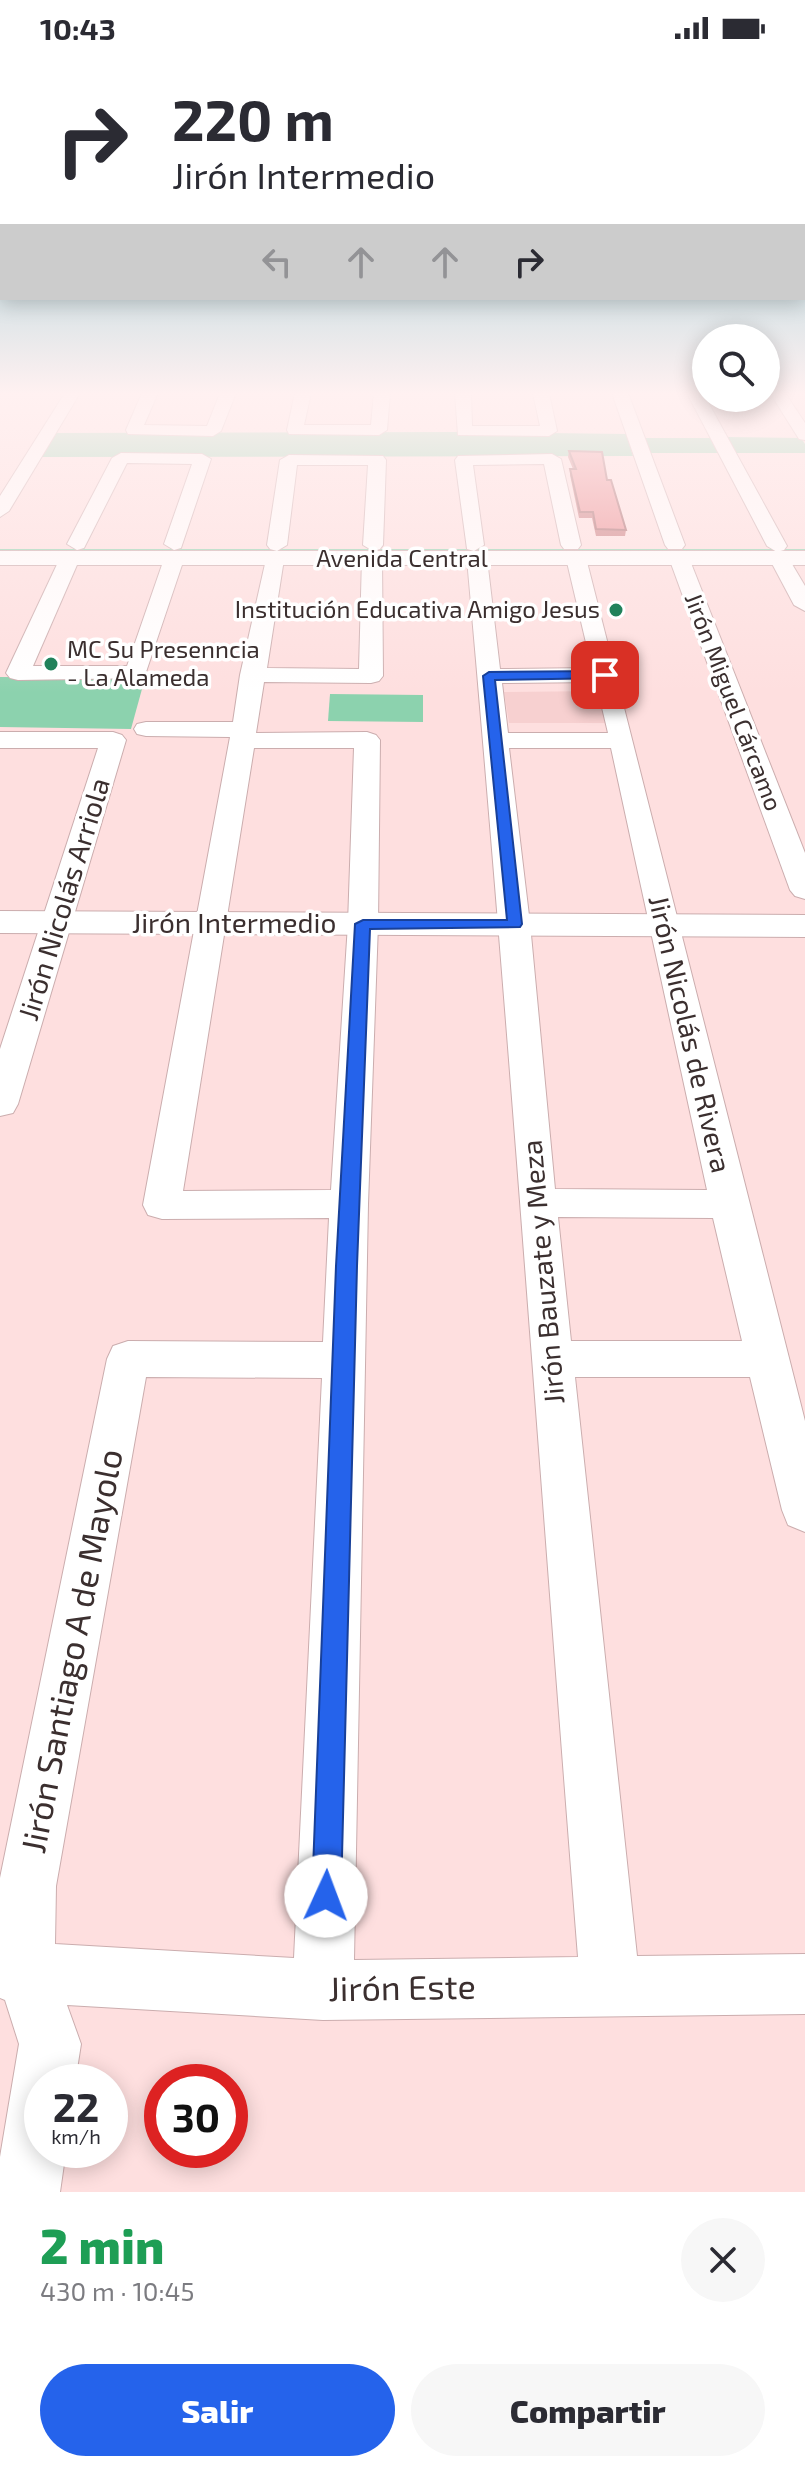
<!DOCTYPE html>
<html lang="es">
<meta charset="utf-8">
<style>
body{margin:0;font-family:"Exo 2",sans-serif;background:#f7f7f7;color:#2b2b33;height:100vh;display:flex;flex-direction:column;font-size:30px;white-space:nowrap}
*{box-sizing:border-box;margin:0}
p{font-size:26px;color:#7c7c81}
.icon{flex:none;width:44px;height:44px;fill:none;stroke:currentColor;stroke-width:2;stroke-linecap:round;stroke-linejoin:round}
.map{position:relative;height:2136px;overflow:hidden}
.details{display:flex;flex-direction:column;background:#fff;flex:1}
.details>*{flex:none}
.hud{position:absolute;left:0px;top:0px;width:806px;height:244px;box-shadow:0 4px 20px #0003;background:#fff;color:#2b2b33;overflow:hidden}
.controls{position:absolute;left:692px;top:268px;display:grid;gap:16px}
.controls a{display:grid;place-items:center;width:88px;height:88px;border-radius:50%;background:#fff;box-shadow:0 4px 20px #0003;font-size:40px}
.speed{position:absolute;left:24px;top:2008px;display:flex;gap:16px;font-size:40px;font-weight:700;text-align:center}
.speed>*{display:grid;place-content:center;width:104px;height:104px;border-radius:50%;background:#fff;box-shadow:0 4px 20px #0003;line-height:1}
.speed small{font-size:20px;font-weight:400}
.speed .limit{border:12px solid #d22;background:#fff;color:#111}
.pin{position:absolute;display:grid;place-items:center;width:68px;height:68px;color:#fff;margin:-34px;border-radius:16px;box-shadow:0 4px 12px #0006}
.me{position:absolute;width:88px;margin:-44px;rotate:2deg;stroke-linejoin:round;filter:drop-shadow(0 0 6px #0008)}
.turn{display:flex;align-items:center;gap:28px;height:168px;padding:0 40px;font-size:36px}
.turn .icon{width:104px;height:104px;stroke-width:2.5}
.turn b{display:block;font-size:56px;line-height:68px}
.lanes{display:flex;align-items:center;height:76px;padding:0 40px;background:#0003;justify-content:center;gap:40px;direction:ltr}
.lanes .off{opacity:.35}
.round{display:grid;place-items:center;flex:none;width:84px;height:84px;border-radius:42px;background:#f7f7f7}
.head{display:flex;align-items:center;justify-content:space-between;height:136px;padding:0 40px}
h1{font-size:48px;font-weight:800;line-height:60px;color:#1e9e55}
.cta{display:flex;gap:16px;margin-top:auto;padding:16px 40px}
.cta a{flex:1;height:92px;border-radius:48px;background:#2563eb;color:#fff;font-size:32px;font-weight:800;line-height:92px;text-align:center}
.cta a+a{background:#f7f7f7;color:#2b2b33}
.status{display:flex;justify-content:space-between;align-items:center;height:56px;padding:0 40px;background:#fff;direction:ltr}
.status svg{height:22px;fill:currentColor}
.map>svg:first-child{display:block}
.built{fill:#f7d0d0}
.green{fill:#8cd2ae}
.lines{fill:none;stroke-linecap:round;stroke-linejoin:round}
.street-casing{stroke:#cbadae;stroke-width:2}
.secondary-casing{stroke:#cbadae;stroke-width:2}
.street{fill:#fff;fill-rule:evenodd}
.secondary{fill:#fff;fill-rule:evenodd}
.wall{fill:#c9767a}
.building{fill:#ea898e;stroke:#a46063;stroke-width:2}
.route{fill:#2563eb;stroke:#184099;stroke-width:2}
.poi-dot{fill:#21825b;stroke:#fff;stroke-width:3}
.labels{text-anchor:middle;stroke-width:7;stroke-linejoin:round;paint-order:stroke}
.far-street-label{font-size:24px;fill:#3b2f2f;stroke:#fff}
.far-poi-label{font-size:24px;fill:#3b2f2f;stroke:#fff;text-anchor:end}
.street-label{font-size:28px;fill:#3b2f2f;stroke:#fff}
.near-street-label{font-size:34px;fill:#3b2f2f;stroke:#fff}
</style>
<div class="status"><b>10:43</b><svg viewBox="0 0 49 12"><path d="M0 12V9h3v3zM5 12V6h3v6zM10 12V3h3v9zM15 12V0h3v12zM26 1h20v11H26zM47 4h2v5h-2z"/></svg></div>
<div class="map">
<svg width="805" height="2136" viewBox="0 0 805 2136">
<rect width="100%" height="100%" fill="#fedfdf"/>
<path class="built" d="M 598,635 L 606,667 L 509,667 L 504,636 Z"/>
<g class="green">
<path d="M 461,376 L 626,378 L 633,400 L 39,401 L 53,377 Z"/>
<path d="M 727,381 L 801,382 L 805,388 L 805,397 L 735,397 Z"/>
<path d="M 639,382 L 711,382 L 719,397 L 645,397 Z"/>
<path d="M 0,493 L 805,493 L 805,499 L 0,498 Z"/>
<path d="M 0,621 L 145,622 L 131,673 L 0,671 Z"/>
<path d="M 330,638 L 423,639 L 423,666 L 328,665 Z"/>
</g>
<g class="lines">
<defs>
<g id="street">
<path d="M 65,337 L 80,337 L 9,455 L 0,461 L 0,440 Z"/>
<path d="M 142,337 L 158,337 L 144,369 L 207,370 L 220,337 L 236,337 L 221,375 L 213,380 L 128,378 L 126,374 Z"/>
<path d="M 295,337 L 311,337 L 304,369 L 371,369 L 374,337 L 390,337 L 387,374 L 379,379 L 289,378 L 287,374 Z"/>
<path d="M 455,337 L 471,337 L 472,370 L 540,370 L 533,337 L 549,337 L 557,375 L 549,380 L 458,379 Z"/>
<path d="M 612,337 L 628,337 L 685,489 L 682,493 L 668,493 L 665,489 Z"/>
<path d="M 687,337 L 703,337 L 787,490 L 784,494 L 777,496 L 767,490 Z"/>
<path d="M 770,337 L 785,337 L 805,367 L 805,384 L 799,383 Z"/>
<path d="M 121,397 L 202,398 L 211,403 L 181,492 L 174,494 L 164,488 L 192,408 L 127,407 L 84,492 L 77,494 L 67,488 L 112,402 Z"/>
<path d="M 552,398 L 561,403 L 581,489 L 578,493 L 564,493 L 561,489 L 544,408 L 473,409 L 484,489 L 474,495 L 467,493 L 455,404 L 458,400 Z"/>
<path d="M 289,399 L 383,400 L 386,404 L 383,489 L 380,493 L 373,495 L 363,489 L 368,409 L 297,409 L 287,489 L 277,495 L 270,493 L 267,489 L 280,404 Z"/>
<path d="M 70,496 L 80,502 L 33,610 L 127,610 L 164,503 L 174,497 L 184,503 L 144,622 L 18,624 L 10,622 L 6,617 L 60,502 Z"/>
<path d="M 372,496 L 382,502 L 383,620 L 379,625 L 371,627 L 264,626 L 256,677 L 367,676 L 376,679 L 380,684 L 378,868 L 368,1148 L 354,1904 L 578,1901 C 541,1435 509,969 467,503 L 477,497 L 487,503 L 500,613 L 592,612 L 566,502 L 576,496 L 586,502 L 805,1365 L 805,1476 L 788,1469 L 782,1454 L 750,1321 L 575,1321 L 637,1900 L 805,1898 L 805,1958 L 323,1964 L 67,1949 L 81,1988 L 75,2026 L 42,2026 L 42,2094 L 66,2094 L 60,2136 L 0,2136 L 0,2101 L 19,1988 L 5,1944 L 0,1942 L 0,1822 L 107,1303 L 113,1290 L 128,1285 L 323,1286 L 329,1162 L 162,1163 L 148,1159 L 143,1149 L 230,681 L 146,680 L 137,678 L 134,673 L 137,668 L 146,666 L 233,666 L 240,619 L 267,499 L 274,497 L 284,503 L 267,612 L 359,613 L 362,502 ZM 596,626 L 608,677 L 508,677 L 502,627 ZM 254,692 L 354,692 L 348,868 L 331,1134 L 183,1135 ZM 509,692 L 611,692 L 707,1134 L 555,1133 L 530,868 ZM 558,1161 L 713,1162 L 742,1285 L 571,1285 ZM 146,1321 L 322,1322 L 294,1902 L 55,1888 L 56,1830 Z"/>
<path d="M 679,496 L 689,502 L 805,797 L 805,843 L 795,840 L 790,834 L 669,502 Z"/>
<path d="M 779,496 L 786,498 L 805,530 L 805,555 L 794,549 L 769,502 Z"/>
<path d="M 0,676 L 113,676 L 122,679 L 126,684 L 18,1048 L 13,1057 L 0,1060 L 0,993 L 98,692 L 0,692 Z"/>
</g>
<g id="secondary">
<rect x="0" y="495" width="805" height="14"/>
<path d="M 0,855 L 805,859 L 805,881 L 0,877 Z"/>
</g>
</defs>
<use href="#street" class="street-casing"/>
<use href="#secondary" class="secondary-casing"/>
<use href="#street" class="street"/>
<use href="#secondary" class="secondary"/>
</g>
<path class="wall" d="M 569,395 L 607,424 L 626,474 L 625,480 L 596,480 L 592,462 L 579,462 L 570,419 L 570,413 L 573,413 L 568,401 Z"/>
<path class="building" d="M 569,395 L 602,396 L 607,424 L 611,424 L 626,474 L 596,473 L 593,456 L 580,456 L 570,413 L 576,413 Z"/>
<linearGradient id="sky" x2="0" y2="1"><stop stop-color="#78c1cd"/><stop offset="0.53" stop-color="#fff1f1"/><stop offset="1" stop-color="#fff1f1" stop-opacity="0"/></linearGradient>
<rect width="805" height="637" fill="url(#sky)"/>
<path class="route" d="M 605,615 L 609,616 L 609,622 L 495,624 L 522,868 L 520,871 L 370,873 L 357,1210 L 341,1840 L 336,1850 L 326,1854 L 316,1850 L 312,1840 L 336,1210 L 355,868 L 363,864 L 507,864 L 483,620 L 489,616 Z"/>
<g class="poi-dot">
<circle cx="616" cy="554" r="8"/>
<circle cx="51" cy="608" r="8"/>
</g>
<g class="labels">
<g class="far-street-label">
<text x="402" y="511">Avenida Central</text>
<text transform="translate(733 646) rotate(69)" y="8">Jirón Miguel Cárcamo</text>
</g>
<g class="far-poi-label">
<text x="600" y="562">Institución Educativa Amigo Jesus</text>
<text x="67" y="602" text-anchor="start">MC Su Presenncia<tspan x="67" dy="28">- La Alameda</tspan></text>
</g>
<g class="street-label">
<text transform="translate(64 843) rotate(-73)" y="10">Jirón Nicolás Arriola</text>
<text x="234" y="877">Jirón Intermedio</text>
<text transform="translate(690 978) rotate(77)" y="10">Jirón Nicolás de Rivera</text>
<text transform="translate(543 1216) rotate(-95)" y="10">Jirón Bauzate y Meza</text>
</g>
<g class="near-street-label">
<text transform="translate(72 1595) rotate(-79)" y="12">Jirón Santiago A de Mayolo</text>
<text transform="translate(402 1932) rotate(-1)" y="12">Jirón Este</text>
</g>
</g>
</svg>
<div class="controls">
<a><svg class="icon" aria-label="search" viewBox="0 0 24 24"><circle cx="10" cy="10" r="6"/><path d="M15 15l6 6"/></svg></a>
</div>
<div class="speed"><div>22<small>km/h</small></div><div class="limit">30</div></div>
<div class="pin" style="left:605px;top:619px;background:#d93025"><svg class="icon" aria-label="arrive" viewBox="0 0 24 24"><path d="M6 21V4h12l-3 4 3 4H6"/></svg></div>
<svg class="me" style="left:326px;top:1840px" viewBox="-20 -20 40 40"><circle r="19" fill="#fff"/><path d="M0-13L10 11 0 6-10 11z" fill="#2563eb"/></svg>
<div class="hud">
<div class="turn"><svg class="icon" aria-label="right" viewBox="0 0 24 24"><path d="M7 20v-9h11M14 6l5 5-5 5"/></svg><div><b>220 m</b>Jirón Intermedio</div></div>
<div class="lanes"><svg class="icon off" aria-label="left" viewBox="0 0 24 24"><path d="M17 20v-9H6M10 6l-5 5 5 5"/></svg><svg class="icon off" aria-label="ahead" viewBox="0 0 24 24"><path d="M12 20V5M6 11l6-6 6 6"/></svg><svg class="icon off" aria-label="ahead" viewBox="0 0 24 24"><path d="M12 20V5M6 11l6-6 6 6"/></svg><svg class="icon" aria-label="right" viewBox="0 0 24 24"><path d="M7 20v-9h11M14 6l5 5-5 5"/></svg></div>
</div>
</div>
<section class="details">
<div class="head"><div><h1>2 min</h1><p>430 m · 10:45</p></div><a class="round"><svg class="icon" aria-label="close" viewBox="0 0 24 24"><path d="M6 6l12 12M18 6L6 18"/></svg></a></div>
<div class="cta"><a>Salir</a><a>Compartir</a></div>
</section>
